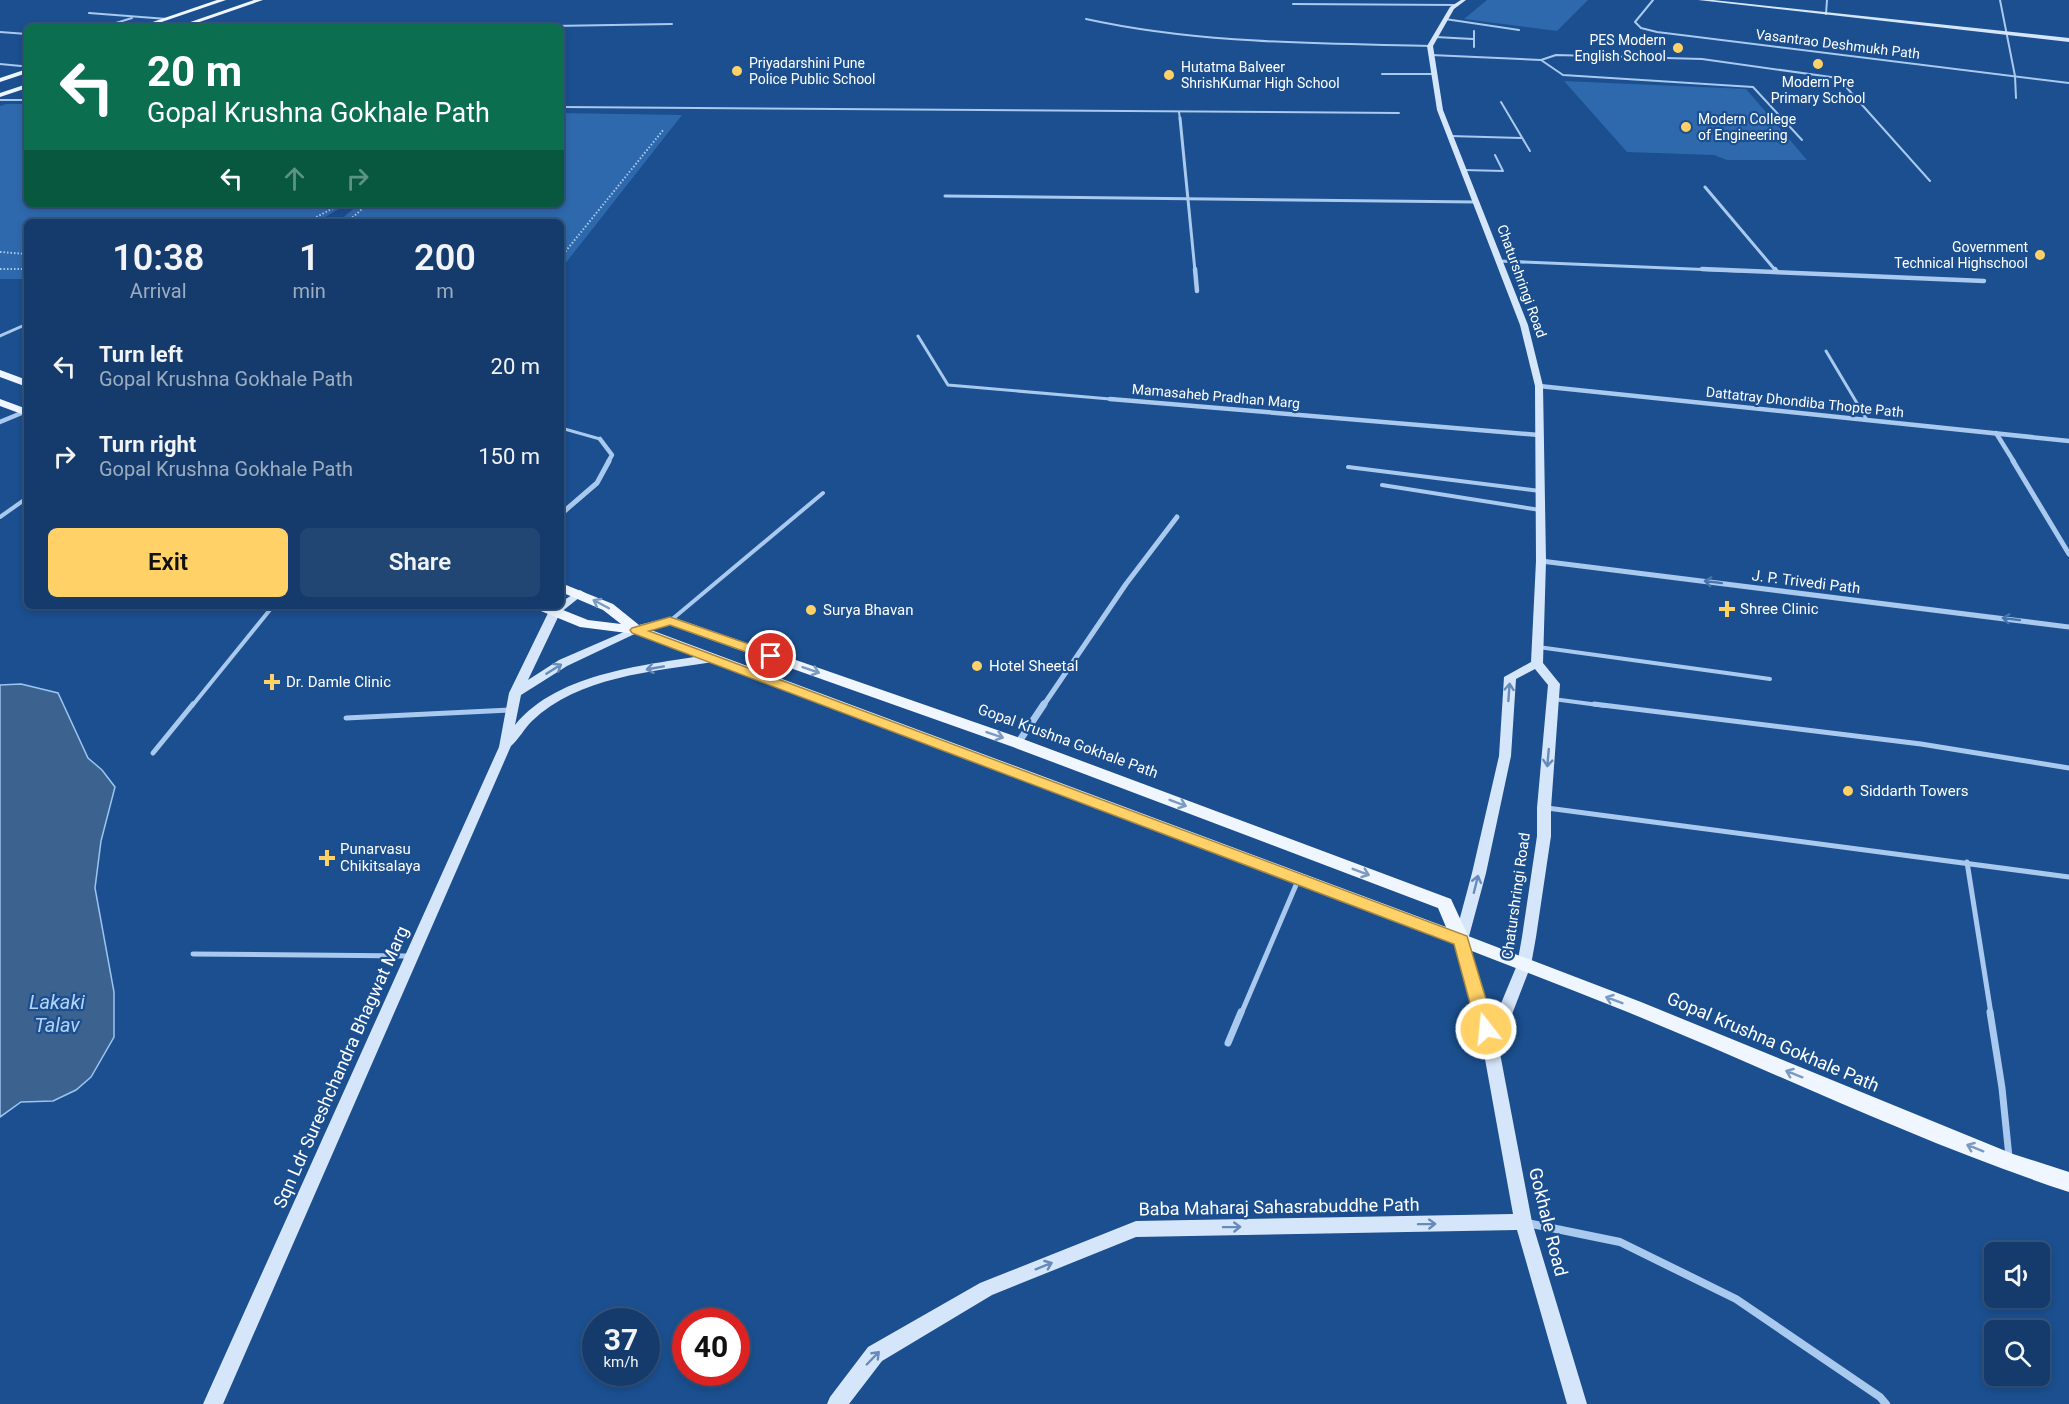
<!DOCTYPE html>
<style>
body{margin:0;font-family:Roboto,sans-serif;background:#214673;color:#f1f3f6;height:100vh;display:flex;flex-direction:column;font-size:22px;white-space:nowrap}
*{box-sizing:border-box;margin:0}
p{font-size:20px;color:#9dadc1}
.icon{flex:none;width:33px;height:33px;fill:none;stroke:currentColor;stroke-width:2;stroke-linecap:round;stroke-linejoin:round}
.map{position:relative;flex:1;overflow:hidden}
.panel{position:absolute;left:24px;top:219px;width:540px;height:390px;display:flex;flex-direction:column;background:#143b6b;border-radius:9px;box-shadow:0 3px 9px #0003,0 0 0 2px #33557e}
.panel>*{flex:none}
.guide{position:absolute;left:24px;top:24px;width:540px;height:183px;border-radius:9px;box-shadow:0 3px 9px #0003,0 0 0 2px #33557e;background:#0b6e4f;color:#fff;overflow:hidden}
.controls{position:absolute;left:1984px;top:1242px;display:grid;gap:12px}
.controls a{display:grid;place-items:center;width:66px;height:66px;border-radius:9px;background:#143b6b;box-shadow:0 3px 9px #0003,0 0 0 2px #33557e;font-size:30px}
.speed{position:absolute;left:582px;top:1308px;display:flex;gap:12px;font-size:30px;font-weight:700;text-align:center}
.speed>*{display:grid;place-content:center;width:78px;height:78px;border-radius:50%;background:#143b6b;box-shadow:0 3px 9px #0003,0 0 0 2px #33557e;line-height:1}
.speed small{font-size:15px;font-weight:400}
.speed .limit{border:9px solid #d22;background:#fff;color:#111}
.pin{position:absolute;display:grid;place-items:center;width:51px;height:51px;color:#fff;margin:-26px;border:3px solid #fff;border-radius:50%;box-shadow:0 2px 6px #0007}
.me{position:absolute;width:66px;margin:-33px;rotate:344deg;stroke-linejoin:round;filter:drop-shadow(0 0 4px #0008)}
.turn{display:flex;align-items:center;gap:21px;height:126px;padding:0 24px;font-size:27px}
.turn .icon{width:78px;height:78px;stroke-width:2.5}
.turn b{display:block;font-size:42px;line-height:51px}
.lanes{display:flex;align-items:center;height:57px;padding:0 24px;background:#0003;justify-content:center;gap:30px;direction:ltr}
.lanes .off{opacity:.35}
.eta{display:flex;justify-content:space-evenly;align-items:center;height:102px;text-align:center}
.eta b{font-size:36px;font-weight:600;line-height:42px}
.cta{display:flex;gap:12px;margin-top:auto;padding:12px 24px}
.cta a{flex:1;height:69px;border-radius:9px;background:#ffd166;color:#111;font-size:24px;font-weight:600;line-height:69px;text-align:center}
.cta a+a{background:#214673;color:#f1f3f6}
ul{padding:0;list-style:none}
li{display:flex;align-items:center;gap:18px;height:90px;padding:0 24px}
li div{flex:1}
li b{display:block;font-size:22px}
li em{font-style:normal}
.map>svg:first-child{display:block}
.green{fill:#2e69ad}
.water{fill:#3c6290;stroke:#9cc4f0;stroke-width:1.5}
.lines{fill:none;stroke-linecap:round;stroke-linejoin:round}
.path{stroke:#a9c9ee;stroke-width:2;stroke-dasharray:1.5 2;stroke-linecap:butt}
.lane-far4{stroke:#a9c9ee;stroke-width:2}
.lane-far3{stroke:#a9c9ee;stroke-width:3}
.lane-far2{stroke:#a9c9ee;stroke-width:4}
.lane-far1{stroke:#a9c9ee;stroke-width:5}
.lane{stroke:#a9c9ee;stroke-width:7}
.street-far5{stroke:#a9c9ee;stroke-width:2}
.street-far4{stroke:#a9c9ee;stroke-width:3}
.street-far3{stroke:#a9c9ee;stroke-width:4.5}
.street-far2{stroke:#a9c9ee;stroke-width:5}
.street-far1{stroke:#a9c9ee;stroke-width:7}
.street{stroke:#a9c9ee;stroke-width:8}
.secondary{fill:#d6e6fa;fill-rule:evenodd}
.primary{fill:#f0f6ff;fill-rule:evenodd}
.oneway{stroke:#4674ac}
.oneway2{stroke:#7b9ac1}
.oneway3{stroke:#668bba}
.route{fill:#ffd166;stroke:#a68842;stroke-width:1.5}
.poi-dot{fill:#ffd166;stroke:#1b4f8f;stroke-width:2}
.labels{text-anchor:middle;stroke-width:4.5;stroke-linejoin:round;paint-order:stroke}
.far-poi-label{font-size:14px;fill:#fff;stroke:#1b4f8f;text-anchor:start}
.far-street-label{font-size:14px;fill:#fff;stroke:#1b4f8f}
.street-label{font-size:15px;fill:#fff;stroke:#1b4f8f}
.poi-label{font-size:15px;fill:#fff;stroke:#1b4f8f;text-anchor:start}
.near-street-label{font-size:18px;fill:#fff;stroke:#1b4f8f}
.near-water-label{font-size:20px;font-style:italic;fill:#b5d3f5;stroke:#1b4f8f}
</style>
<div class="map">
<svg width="2069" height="1404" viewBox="0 0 2069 1404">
<rect width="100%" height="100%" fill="#1b4f8f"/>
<g class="green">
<path d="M 1487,0 L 1588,0 L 1557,31 L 1464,19 Z"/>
<path d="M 1564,81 L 1746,89 L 1807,160 L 1727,160 L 1714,155 L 1627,152 Z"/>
<path d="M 6,104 L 27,104 L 27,204 L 347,204 L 317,222 L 27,222 L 27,279 L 0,279 L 0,106 Z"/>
<path d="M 561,113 L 682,115 L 561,269 L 561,222 L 338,222 L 359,204 L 561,204 Z"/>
</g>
<path class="water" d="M 21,684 L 58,693 L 88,758 L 102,770 L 115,787 L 101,841 L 95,888 L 114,992 L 114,1037 L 91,1077 L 76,1090 L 53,1101 L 21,1102 L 0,1117 L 0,685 Z"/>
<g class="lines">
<g class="path">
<path d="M 307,222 L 341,204"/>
<path d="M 347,222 L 368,204"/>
<path d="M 0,252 L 27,254"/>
<path d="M 561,257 L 664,129"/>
<path d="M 0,269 L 27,269"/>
</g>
<g class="lane-far4">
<path d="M 1293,4 L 1456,5"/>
<path d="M 89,13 L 167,19"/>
<path d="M 1086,19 C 1200,44 1314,43 1430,46"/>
<path d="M 1445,19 L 1519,30"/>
<path d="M 103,27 L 132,18"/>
<path d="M 1474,31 L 1474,47"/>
<path d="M 0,32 L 27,34"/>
<path d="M 1435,37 L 1473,39"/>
<path d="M 1431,55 L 1541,60 L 1563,75 L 1753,87 L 1802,140"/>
<path d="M 1541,60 L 1556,55 L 1702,59 L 1838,78 L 1930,181"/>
<path d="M 0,64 L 21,66"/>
<path d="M 1382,74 L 1434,74"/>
<path d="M 1501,102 L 1530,151"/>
<path d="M 1450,136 L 1521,138"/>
<path d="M 1463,170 L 1503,171 L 1495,155"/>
</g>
<g class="lane-far3">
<path d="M 0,336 L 27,324"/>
<path d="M 918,336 L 948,385 L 1110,399"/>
<path d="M 1826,351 L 1867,420"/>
<path d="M 561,428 L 600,439"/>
</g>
<g class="lane-far2">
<path d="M 1348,467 L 1540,491"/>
<path d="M 1382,485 L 1540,510"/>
<path d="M 0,517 L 27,498"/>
<path d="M 670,621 L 823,493"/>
<path d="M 1538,647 L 1770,679"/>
<path d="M 1553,699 L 1606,706"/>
<path d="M 192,706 L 273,606"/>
</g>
<g class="lane-far1">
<path d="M 1594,704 L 1921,744 L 2069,768"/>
<path d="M 346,718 L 510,710"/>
<path d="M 153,753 L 193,704"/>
<path d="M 1547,808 L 2069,877"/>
<path d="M 1967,862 L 1991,1014"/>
<path d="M 193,954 L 410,956"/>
<path d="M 1241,1014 L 1299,878"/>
</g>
<g class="lane">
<path d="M 1990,1012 L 2002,1088 L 2009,1157"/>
<path d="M 1228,1043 L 1241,1012"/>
</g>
<g class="street-far5">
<path d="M 1653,0 L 1635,22 L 1641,28 L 1657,32 L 2069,83"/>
<path d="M 2000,0 L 2015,76 L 2016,98"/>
<path d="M 1826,14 L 1827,0"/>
<path d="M 202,26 L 495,27 L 672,24"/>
<path d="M 0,100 L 27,100"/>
<path d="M 561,107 L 1399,113"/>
<path d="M 1179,112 L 1180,120"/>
</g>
<g class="street-far4">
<path d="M 1180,118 L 1195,271"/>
<path d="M 1705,187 L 1776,271"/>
<path d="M 945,196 L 1476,202"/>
<path d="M 1499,261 L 1739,271"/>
</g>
<g class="street-far3">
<path d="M 1195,269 L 1197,291"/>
<path d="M 1702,269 L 1984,281"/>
<path d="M 1775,269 L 1777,272"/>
<path d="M 1539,386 L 2069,441"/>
<path d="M 1110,399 L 1539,435"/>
<path d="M 0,422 L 24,412"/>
<path d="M 1996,433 L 2014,462"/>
<path d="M 600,439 L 612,455 L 608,462"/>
</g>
<g class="street-far2">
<path d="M 2013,461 L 2069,554"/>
<path d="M 561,514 L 597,483 L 609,461"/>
<path d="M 1541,561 L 2069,627"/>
<path d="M 1043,706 L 1126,584 L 1177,517"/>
</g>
<path class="street-far1" d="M 1018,743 L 1044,704"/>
<path class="street" d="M 1527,1223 L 1620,1242 L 1736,1299 L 1880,1397 L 1886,1404"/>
<g class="secondary">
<path d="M 1461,0 L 1466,0 L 1454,9 L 1433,46 L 1443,110 L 1528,325 L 1543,386 L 1546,561 L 1543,663 L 1560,684 L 1551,808 L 1551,836 L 1536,937 L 1531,965 L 1499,1048 L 1532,1222 L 1587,1404 L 1567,1404 L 1517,1230 L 1136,1237 L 992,1295 L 882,1361 L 849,1404 L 827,1404 L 830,1397 L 868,1347 L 980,1283 L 1136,1221 L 1513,1214 L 1483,1048 L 1454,940 L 1472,873 L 1499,756 L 1504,677 L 1531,662 L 1536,561 L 1535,386 L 1520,325 L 1437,110 L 1427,46 L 1450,7 ZM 1535,669 L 1548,685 L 1537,808 L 1537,836 L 1522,937 L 1517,965 L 1492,1025 L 1468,940 L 1486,873 L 1511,756 L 1516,679 Z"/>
<path d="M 1698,0 L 1713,0 L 2069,38 L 2069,42 Z"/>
<path d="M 580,590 L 585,593 L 560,613 L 528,680 L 559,660 L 633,628 L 641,628 L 643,630 L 567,666 L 521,695 L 515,725 C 559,671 649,665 713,654 L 719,658 L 713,662 C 652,672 579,676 532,721 C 524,729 519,739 511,746 L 223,1404 L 203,1404 L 499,747 L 509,693 L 549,611 L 555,606 L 561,606 L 561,602 Z"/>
</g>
<g class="primary">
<path d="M 217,0 L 226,0 L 147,27 L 138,27 Z"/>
<path d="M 254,0 L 263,0 L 185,27 L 176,27 Z"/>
<path d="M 27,69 L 27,73 L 0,82 L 0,78 Z"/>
<path d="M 27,84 L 27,88 L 0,97 L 0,93 Z"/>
<path d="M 0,370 L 27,380 L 27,387 L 0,377 Z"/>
<path d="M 0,399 L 27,409 L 27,416 L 0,406 Z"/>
<path d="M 561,583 L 613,604 L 639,625 L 670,617 L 675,618 L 1023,739 L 1451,899 L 1468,936 L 1641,1002 L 2013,1154 L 2069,1172 L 2069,1192 C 1917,1142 1773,1071 1625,1011 C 1297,881 965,759 635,634 L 580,627 L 536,609 L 534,606 L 553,606 L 588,620 L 621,624 L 603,610 L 561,592 ZM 669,625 L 1013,747 L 1438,908 L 1446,927 L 651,630 Z"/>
</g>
</g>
<defs><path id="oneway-shaft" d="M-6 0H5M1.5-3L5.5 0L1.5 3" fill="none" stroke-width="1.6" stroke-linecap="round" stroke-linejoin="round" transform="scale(1.5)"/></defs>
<g class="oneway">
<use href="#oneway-shaft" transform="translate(1713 582) rotate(-173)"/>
<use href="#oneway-shaft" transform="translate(2011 619) rotate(-173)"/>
</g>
<g class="oneway2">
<use href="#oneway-shaft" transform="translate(601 604) rotate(-152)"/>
<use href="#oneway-shaft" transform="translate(811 670) rotate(19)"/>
<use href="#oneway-shaft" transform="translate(995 735) rotate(19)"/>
<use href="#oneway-shaft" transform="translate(1178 803) rotate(21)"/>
<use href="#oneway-shaft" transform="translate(1361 872) rotate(21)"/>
<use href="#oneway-shaft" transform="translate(1614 1000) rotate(-159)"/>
<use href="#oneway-shaft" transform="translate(1794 1074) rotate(-158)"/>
<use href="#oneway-shaft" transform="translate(1975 1148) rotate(-158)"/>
</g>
<g class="oneway3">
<use href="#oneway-shaft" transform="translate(655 668) rotate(170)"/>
<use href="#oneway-shaft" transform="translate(554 669) rotate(-32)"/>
<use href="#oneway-shaft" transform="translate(1509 692) rotate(-86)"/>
<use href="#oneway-shaft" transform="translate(1548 758) rotate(95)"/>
<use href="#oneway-shaft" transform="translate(1476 884) rotate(-76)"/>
<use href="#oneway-shaft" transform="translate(1427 1224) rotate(-1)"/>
<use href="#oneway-shaft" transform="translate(1232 1227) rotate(-1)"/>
<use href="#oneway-shaft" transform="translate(1044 1266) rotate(-22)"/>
<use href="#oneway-shaft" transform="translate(873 1358) rotate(-46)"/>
</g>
<path class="route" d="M 670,617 L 775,653 L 777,656 L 771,660 L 766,659 L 670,625 L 649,631 L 1467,936 L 1495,1029 L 1492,1034 L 1486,1036 L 1480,1034 L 1477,1029 L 1454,944 L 632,633 L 630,630 L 632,628 Z"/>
<g class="poi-dot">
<circle cx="1678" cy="48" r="6"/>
<circle cx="1818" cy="64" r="6"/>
<circle cx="737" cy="71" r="6"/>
<circle cx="1169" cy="75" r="6"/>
<circle cx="1686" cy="127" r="6"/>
<circle cx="2040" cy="255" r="6"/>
<path d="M1724 600h6v6h6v6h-6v6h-6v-6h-6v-6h6z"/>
<circle cx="811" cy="610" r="6"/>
<circle cx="977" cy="666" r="6"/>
<path d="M269 673h6v6h6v6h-6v6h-6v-6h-6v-6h6z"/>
<circle cx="1848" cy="791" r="6"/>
<path d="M324 849h6v6h6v6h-6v6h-6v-6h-6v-6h6z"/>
</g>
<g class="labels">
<g class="far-poi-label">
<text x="1666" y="45" text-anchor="end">PES Modern<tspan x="1666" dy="16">English School</tspan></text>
<text x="749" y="68">Priyadarshini Pune<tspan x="749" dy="16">Police Public School</tspan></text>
<text x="1181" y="72">Hutatma Balveer<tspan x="1181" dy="16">ShrishKumar High School</tspan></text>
<text x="1818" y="87" text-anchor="middle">Modern Pre<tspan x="1818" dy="16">Primary School</tspan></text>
<text x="1698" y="124">Modern College<tspan x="1698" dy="16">of Engineering</tspan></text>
<text x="2028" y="252" text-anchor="end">Government<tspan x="2028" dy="16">Technical Highschool</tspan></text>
</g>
<g class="far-street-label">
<text transform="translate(1838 44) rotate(7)" y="5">Vasantrao Deshmukh Path</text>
<text transform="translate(1522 281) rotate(70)" y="5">Chaturshringi Road</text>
<text transform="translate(1216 396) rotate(5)" y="5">Mamasaheb Pradhan Marg</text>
<text transform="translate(1805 402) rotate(6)" y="5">Dattatray Dhondiba Thopte Path</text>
</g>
<g class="street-label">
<text transform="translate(1806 582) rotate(7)" y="5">J. P. Trivedi Path</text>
<text transform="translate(1068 741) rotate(20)" y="5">Gopal Krushna Gokhale Path</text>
<text transform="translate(1516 896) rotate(-82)" y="5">Chaturshringi Road</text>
</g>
<g class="poi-label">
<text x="1740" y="614">Shree Clinic</text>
<text x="823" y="615">Surya Bhavan</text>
<text x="989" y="671">Hotel Sheetal</text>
<text x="286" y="687">Dr. Damle Clinic</text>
<text x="1860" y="796">Siddarth Towers</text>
<text x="340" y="854">Punarvasu<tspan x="340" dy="17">Chikitsalaya</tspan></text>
</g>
<g class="near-street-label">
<text transform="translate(1773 1042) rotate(23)" y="6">Gopal Krushna Gokhale Path</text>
<text transform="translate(341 1067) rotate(-66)" y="6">Sqn Ldr Sureshchandra Bhagwat Marg</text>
<text transform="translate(1279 1207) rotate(-1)" y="6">Baba Maharaj Sahasrabuddhe Path</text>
<text transform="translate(1548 1222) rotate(76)" y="6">Gokhale Road</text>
</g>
<g class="near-water-label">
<text x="57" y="1009">Lakaki<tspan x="57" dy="23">Talav</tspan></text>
</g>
</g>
</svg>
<div class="controls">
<a><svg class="icon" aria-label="sound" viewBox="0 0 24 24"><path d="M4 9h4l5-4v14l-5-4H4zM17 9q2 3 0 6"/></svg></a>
<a><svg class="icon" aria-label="search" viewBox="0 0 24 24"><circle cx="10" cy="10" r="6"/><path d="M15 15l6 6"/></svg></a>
</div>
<div class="speed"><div>37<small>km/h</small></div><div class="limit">40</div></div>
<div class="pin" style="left:771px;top:656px;background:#d93025"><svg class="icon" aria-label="arrive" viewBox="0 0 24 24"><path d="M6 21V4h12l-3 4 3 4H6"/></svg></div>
<svg class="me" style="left:1486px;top:1029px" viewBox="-20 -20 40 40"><circle r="17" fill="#ffd166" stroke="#fff" stroke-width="3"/><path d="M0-11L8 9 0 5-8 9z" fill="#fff"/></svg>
<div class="guide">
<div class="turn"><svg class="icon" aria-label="left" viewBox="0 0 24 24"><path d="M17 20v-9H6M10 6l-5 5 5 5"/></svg><div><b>20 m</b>Gopal Krushna Gokhale Path</div></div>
<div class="lanes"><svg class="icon" aria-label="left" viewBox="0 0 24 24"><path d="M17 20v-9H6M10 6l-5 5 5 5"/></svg><svg class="icon off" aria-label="ahead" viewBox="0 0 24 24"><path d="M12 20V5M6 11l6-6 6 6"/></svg><svg class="icon off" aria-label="right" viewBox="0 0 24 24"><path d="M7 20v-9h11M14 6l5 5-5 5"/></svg></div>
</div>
<section class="panel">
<div class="eta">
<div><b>10:38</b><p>Arrival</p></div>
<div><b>1</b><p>min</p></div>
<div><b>200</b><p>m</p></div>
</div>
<ul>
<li><svg class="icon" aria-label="left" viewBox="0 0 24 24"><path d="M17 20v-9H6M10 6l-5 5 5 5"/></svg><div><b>Turn left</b><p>Gopal Krushna Gokhale Path</p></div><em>20 m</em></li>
<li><svg class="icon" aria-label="right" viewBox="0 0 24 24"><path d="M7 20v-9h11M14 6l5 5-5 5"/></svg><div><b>Turn right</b><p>Gopal Krushna Gokhale Path</p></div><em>150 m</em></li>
</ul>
<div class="cta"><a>Exit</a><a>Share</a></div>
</section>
</div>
